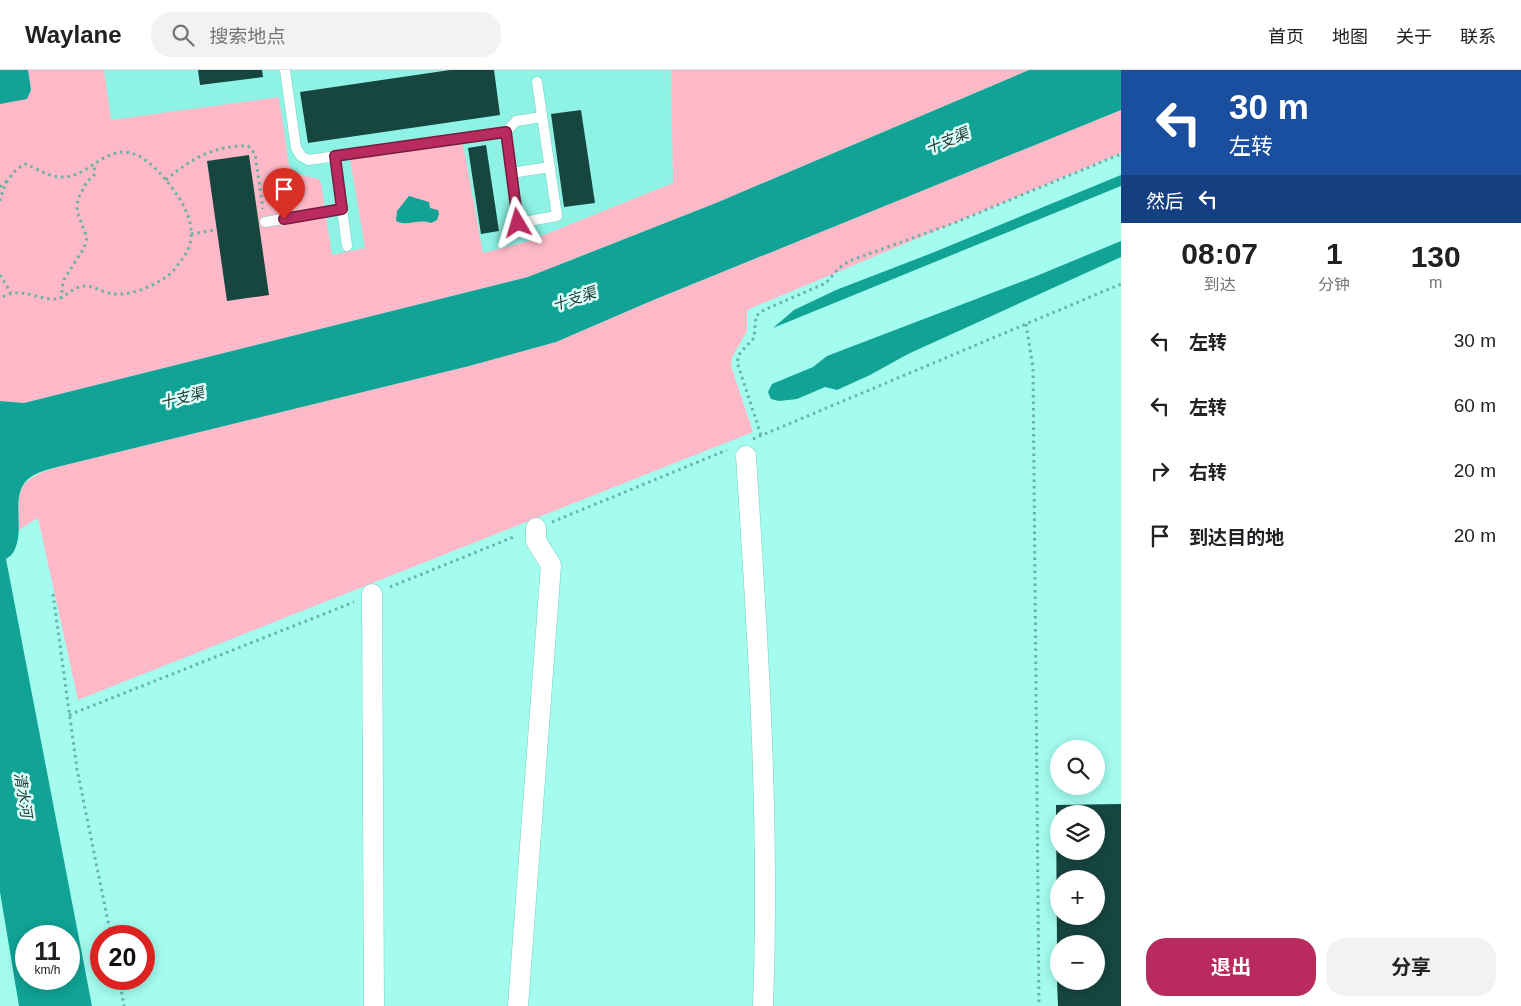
<!DOCTYPE html>
<html lang="zh">
<meta charset="utf-8">
<style>
body{margin:0;font-family:Helvetica,"Noto Sans SC",sans-serif;background:#f2f2f2;color:#202124;height:100vh;display:flex;flex-direction:column;font-size:19px;white-space:nowrap}
*{box-sizing:border-box;margin:0}
p{font-size:16px;color:#757577}
.icon{flex:none;width:28px;height:28px;fill:none;stroke:currentColor;stroke-width:2;stroke-linecap:round;stroke-linejoin:round}
.map{position:relative;flex:1;overflow:hidden}
.panel{display:flex;flex-direction:column;background:#fff;width:400px}
.panel>*{flex:none}
.guide{background:#1a4fa0;color:#fff;overflow:hidden}
.tools{position:absolute;left:1050px;top:670px;display:grid;gap:10px}
.tools a{display:grid;place-items:center;width:55px;height:55px;border-radius:50%;background:#fff;box-shadow:0 2px 12px #0003;font-size:25px}
.speed{position:absolute;left:15px;top:855px;display:flex;gap:10px;font-size:25px;font-weight:700;text-align:center}
.speed>*{display:grid;place-content:center;width:65px;height:65px;border-radius:50%;background:#fff;box-shadow:0 2px 12px #0003;line-height:1}
.speed small{font-size:12px;font-weight:400}
.speed .limit{border:8px solid #d22;background:#fff;color:#111}
.pin{position:absolute;display:grid;place-items:center;width:42px;height:42px;color:#fff;margin:-51px -21px;border-radius:50% 50% 50% 0;rotate:-45deg;box-shadow:0 0 5px #0007}
.pin .icon{rotate:45deg}
.me{position:absolute;width:55px;margin:-28px;rotate:353deg;stroke-linejoin:round;filter:drop-shadow(0 0 4px #0008)}
.turn{display:flex;align-items:center;gap:18px;height:105px;padding:0 25px;font-size:22px}
.turn .icon{width:65px;height:65px;stroke-width:2.5}
.turn b{display:block;font-size:35px;line-height:42px}
.then{display:flex;align-items:center;height:48px;padding:0 25px;background:#0003;gap:10px;font-size:19px}
.eta{display:flex;justify-content:space-evenly;align-items:center;height:85px;text-align:center}
.eta b{font-size:30px;font-weight:700;line-height:35px}
.button{display:flex;gap:10px;margin-top:auto;padding:10px 25px}
.button a{flex:1;height:58px;border-radius:20px;background:#b92b5e;color:#fff;font-size:20px;font-weight:700;line-height:58px;text-align:center}
.button a+a{background:#f2f2f2;color:#202124}
ul{padding:0;list-style:none}
li{display:flex;align-items:center;gap:15px;height:65px;padding:0 25px}
li div{flex:1}
li b{display:block;font-size:19px}
li em{font-style:normal}
header{display:flex;align-items:center;gap:30px;box-sizing:border-box;height:70px;padding:0 25px;background:#fff;border-bottom:1px solid #e0e0e0}
header strong{font-size:24px}
nav{display:flex;gap:28px;margin-inline-start:auto;font-size:18px}
.search{width:350px;height:45px;background:#f2f2f2;display:flex;align-items:center;gap:12px;box-sizing:border-box;padding:0 18px;border-radius:20px;color:#757577;font-size:19px}
main{display:flex;flex:1;min-height:0}
.map>svg:first-child{display:block}
.built{fill:#8ef2e4}
.green{fill:#fdb9c7}
.water{fill:#10a396;fill-rule:evenodd}
.building{fill:#174641;fill-rule:evenodd}
.lines{fill:none;stroke-linecap:round;stroke-linejoin:round}
.lane-casing{stroke:#78cfc3;stroke-width:11}
.street-casing{stroke:#78cfc3;stroke-width:21}
.path{stroke:#6ab1a7;stroke-width:3;stroke-dasharray:2.5 4;stroke-linecap:butt}
.lane{stroke:#fff;stroke-width:10}
.street{stroke:#fff;stroke-width:20}
.route-casing{stroke:#781c3d;stroke-width:12}
.route{stroke:#b92b5e;stroke-width:9}
.labels{text-anchor:middle;stroke-width:5;stroke-linejoin:round;paint-order:stroke}
.water-label{font-size:15px;font-style:italic;fill:#223d39;stroke:#ddfef8}
</style>
<header>
<strong>Waylane</strong>
<div class="search"><svg class="icon" aria-label="search" viewBox="0 0 24 24"><circle cx="10" cy="10" r="6"/><path d="M15 15l6 6"/></svg>搜索地点</div>
<nav><a>首页</a><a>地图</a><a>关于</a><a>联系</a></nav>
</header>
<main>
<div class="map">
<svg width="1121" height="936" viewBox="0 0 1121 936">
<rect width="100%" height="100%" fill="#a4fcef"/>
<path class="built" d="M 0,0 L 671,0 L 673,113 L 529,171 L 380,211 L 0,287 Z"/>
<g class="green">
<path d="M 0,0 L 104,0 L 111,50 L 279,27 L 289,95 C 295,106 308,106 319,109 L 321,113 L 332,185 L 365,178 L 350,89 L 463,74 L 483,183 L 529,171 L 673,113 L 671,0 L 1029,0 L 716,133 L 528,207 L 24,333 L 0,331 Z"/>
<path d="M 1121,40 L 1121,83 L 747,240 L 747,261 L 732,287 L 731,296 L 753,362 L 78,630 L 38,448 L 19,460 C 18,419 15,411 57,397 L 469,296 L 556,272 L 651,231 Z"/>
</g>
<g class="water">
<path d="M 0,0 L 28,0 L 31,20 L 27,29 L 0,34 Z"/>
<path d="M 1029,0 L 1121,0 L 1121,40 L 651,231 L 556,272 L 469,296 L 57,397 C 50,399 41,401 34,405 C 6,420 27,457 14,481 C 13,484 9,487 6,489 L 92,936 L 19,936 L 0,822 L 0,331 L 24,333 L 528,207 L 716,133 ZM 69,866 L 69,909 L 26,909 L 26,866 Z"/>
<path d="M 1121,105 L 1121,116 L 773,258 L 794,240 L 836,220 L 932,183 Z"/>
<path d="M 409,126 L 429,132 L 430,138 L 438,140 L 439,144 L 437,150 L 431,153 C 419,148 407,157 396,151 L 397,141 Z"/>
<path d="M 1121,171 L 1121,187 L 908,284 L 870,305 L 837,320 L 825,317 L 797,329 L 779,331 L 771,329 L 768,322 L 772,314 L 813,297 L 827,286 L 1034,207 Z"/>
</g>
<g class="building">
<path d="M 198,0 L 262,0 L 263,7 L 200,15 Z"/>
<path d="M 450,0 L 494,0 L 500,45 L 308,73 L 300,22 Z"/>
<path d="M 581,40 L 595,133 L 564,137 L 551,44 Z"/>
<path d="M 486,75 L 499,161 L 481,164 L 468,78 Z"/>
<path d="M 249,85 L 269,225 L 227,231 L 207,91 Z"/>
<path d="M 1121,734 L 1121,936 L 1058,936 L 1057,911 L 1096,911 L 1096,874 L 1059,874 L 1057,878 L 1056,735 ZM 1059,744 L 1096,744 L 1096,781 L 1059,781 ZM 1059,809 L 1096,809 L 1096,846 L 1059,846 Z"/>
</g>
<g class="lines">
<defs>
<g id="lane">
<path d="M 285,0 L 296,78 L 301,86 L 308,90 L 506,62 L 518,153 L 557,146 L 537,12"/>
<path d="M 506,62 L 516,51 L 542,47"/>
<path d="M 335,86 L 347,176"/>
<path d="M 511,103 L 550,97"/>
<path d="M 265,152 L 343,139"/>
</g>
<g id="street">
<path d="M 746,386 C 758,570 770,752 763,936"/>
<path d="M 372,524 L 374,936"/>
<path d="M 518,936 L 551,495 L 536,471 L 536,458"/>
</g>
</defs>
<use href="#lane" class="lane-casing"/>
<use href="#street" class="street-casing"/>
<g class="path">
<path d="M 166,110 C 190,89 215,75 248,76 L 255,84 L 263,139"/>
<path d="M 0,117 L 7,111"/>
<path d="M 0,131 C 3,116 12,99 26,94 C 35,98 45,104 54,106 C 86,114 103,73 134,84 C 148,88 167,110 175,122 C 189,141 199,167 183,188 C 179,193 174,201 169,205 C 154,216 127,228 109,223 C 100,221 92,215 84,216 C 71,217 65,230 54,229 C 35,229 18,215 0,229"/>
<path d="M 191,164 L 216,160"/>
<path d="M 0,205 L 11,223"/>
<path d="M 61,229 L 63,211 L 84,178 L 87,168 L 77,141 L 78,129 L 86,113 L 95,104 L 94,95"/>
<path d="M 1026,254 L 1033,298 L 1039,936"/>
<path d="M 761,365 L 737,292 L 740,283 L 754,268 L 756,246 L 764,240 L 826,213 L 838,199 L 849,191 L 954,153 L 1121,84"/>
<path d="M 753,369 L 1121,214"/>
<path d="M 552,452 L 727,380"/>
<path d="M 390,517 L 516,466"/>
<path d="M 53,524 L 77,699 L 111,866"/>
<path d="M 69,645 L 354,532"/>
<path d="M 119,909 L 124,936"/>
</g>
<use href="#lane" class="lane"/>
<use href="#street" class="street"/>
</g>
<g class="lines">
<defs>
<path id="route" d="M 284,149 L 342,139 L 335,86 L 506,62 L 518,153"/>
</defs>
<use href="#route" class="route-casing"/>
<use href="#route" class="route"/>
</g>
<g class="labels">
<g class="water-label">
<text transform="translate(947 71) rotate(-22)" y="5">十支渠</text>
<text transform="translate(574 229) rotate(-18)" y="5">十支渠</text>
<text transform="translate(182 328) rotate(-14)" y="5">十支渠</text>
<text transform="translate(23 725) rotate(81)" y="5">清水河</text>
</g>
</g>
</svg>
<div class="tools">
<a><svg class="icon" aria-label="search" viewBox="0 0 24 24"><circle cx="10" cy="10" r="6"/><path d="M15 15l6 6"/></svg></a>
<a><svg class="icon" aria-label="layers" viewBox="0 0 24 24"><path d="M12 4l9 5-9 5-9-5zM3 14l9 5 9-5"/></svg></a>
<a>+</a>
<a>−</a>
</div>
<div class="speed"><div>11<small>km/h</small></div><div class="limit">20</div></div>
<div class="pin" style="left:284px;top:149px;background:#d93025"><svg class="icon" aria-label="arrive" viewBox="0 0 24 24"><path d="M6 21V4h12l-3 4 3 4H6"/></svg></div>
<svg class="me" style="left:518px;top:153px" viewBox="-20 -20 40 40"><path d="M0-17L14 15 0 8-14 15z" fill="#b92b5e" stroke="#fff" stroke-width="4"/></svg>
</div>
<section class="panel">
<div class="guide">
<div class="turn"><svg class="icon" aria-label="left" viewBox="0 0 24 24"><path d="M17 20v-9H6M10 6l-5 5 5 5"/></svg><div><b>30 m</b>左转</div></div>
<div class="then">然后<svg class="icon" aria-label="left" viewBox="0 0 24 24"><path d="M17 20v-9H6M10 6l-5 5 5 5"/></svg></div>
</div>
<div class="eta">
<div><b>08:07</b><p>到达</p></div>
<div><b>1</b><p>分钟</p></div>
<div><b>130</b><p>m</p></div>
</div>
<ul>
<li><svg class="icon" aria-label="left" viewBox="0 0 24 24"><path d="M17 20v-9H6M10 6l-5 5 5 5"/></svg><div><b>左转</b></div><em>30 m</em></li>
<li><svg class="icon" aria-label="left" viewBox="0 0 24 24"><path d="M17 20v-9H6M10 6l-5 5 5 5"/></svg><div><b>左转</b></div><em>60 m</em></li>
<li><svg class="icon" aria-label="right" viewBox="0 0 24 24"><path d="M7 20v-9h11M14 6l5 5-5 5"/></svg><div><b>右转</b></div><em>20 m</em></li>
<li><svg class="icon" aria-label="arrive" viewBox="0 0 24 24"><path d="M6 21V4h12l-3 4 3 4H6"/></svg><div><b>到达目的地</b></div><em>20 m</em></li>
</ul>
<div class="button"><a>退出</a><a>分享</a></div>
</section>
</main>
